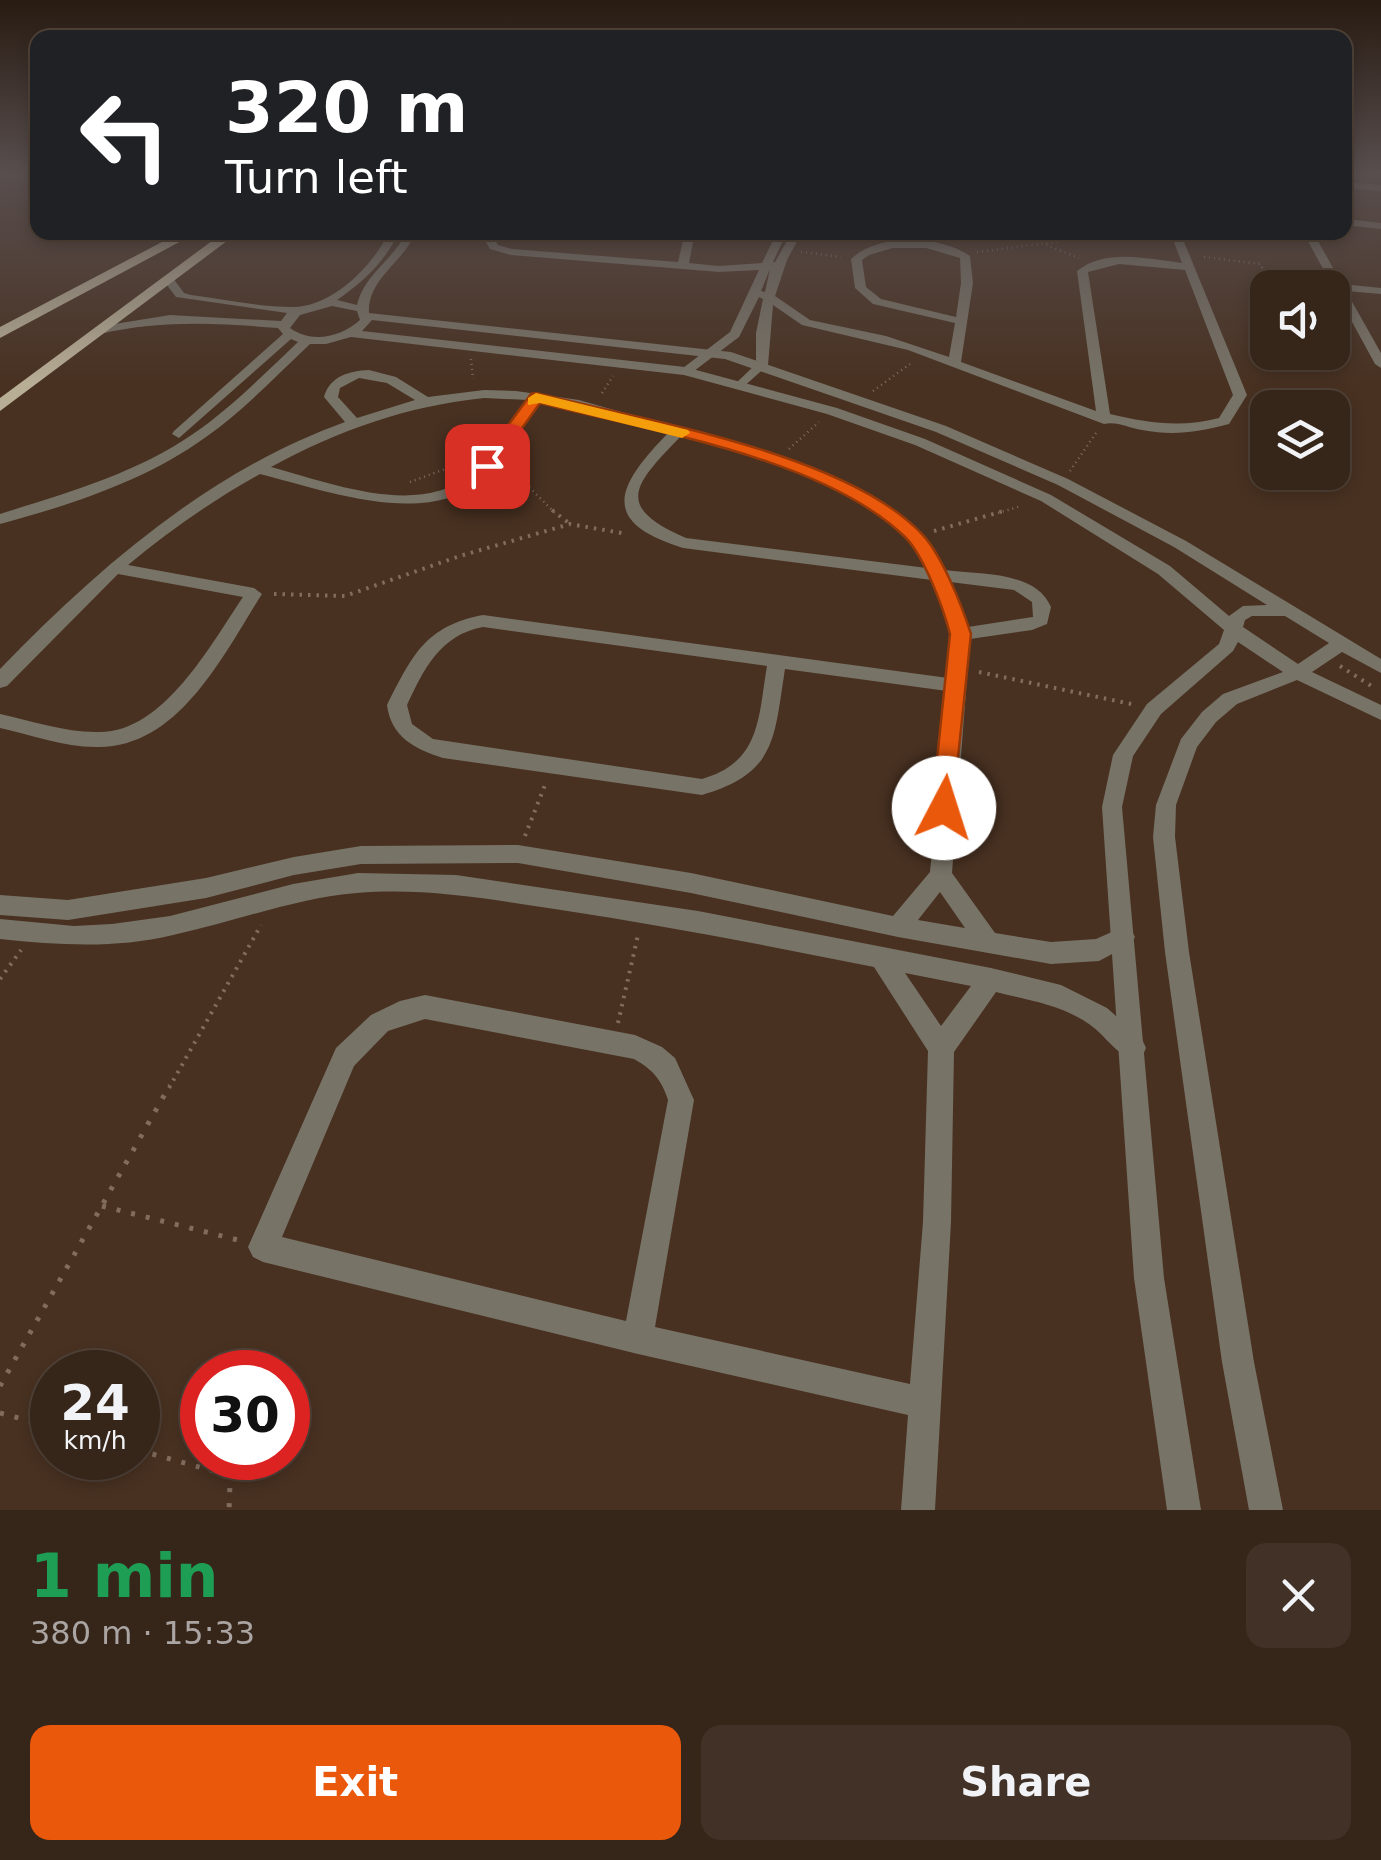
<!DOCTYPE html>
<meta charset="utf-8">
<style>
body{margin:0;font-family:"DejaVu Sans",sans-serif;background:#413126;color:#f1f3f6;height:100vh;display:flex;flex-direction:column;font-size:38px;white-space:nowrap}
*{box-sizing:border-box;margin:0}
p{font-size:32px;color:#aaa5a2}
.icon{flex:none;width:55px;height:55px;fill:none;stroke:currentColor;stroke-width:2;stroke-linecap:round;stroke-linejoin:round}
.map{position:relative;height:1510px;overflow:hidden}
.side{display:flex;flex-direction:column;background:#362519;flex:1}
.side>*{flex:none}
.banner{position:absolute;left:30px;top:30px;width:1322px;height:210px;border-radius:20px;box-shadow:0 5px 15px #0003,0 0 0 2px #504238;background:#202124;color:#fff;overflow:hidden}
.fabs{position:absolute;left:1250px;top:270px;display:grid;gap:20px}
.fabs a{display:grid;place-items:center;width:100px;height:100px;border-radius:20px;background:#362519;box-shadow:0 5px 15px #0003,0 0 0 2px #504238;font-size:50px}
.speed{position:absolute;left:30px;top:1350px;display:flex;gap:20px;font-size:50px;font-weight:700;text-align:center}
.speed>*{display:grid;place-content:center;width:130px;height:130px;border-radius:50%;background:#362519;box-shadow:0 5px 15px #0003,0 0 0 2px #504238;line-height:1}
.speed small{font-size:25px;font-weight:400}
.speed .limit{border:15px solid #d22;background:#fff;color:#111}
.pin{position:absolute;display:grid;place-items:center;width:85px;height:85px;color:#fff;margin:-42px;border-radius:20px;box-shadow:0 5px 15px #0006}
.me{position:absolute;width:110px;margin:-55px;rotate:5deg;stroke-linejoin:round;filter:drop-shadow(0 0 8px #0008)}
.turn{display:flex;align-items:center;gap:35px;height:210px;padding:0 30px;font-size:45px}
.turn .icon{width:130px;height:130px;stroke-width:2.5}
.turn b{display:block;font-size:70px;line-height:85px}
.round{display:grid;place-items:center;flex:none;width:105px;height:105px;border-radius:20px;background:#413126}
.overview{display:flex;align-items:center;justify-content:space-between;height:170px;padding:0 30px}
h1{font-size:60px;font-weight:600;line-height:75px;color:#1e9e55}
.primary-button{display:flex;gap:20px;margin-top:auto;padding:20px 30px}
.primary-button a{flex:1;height:115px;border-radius:20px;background:#ea580c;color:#fff;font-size:40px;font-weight:600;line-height:115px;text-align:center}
.primary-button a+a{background:#413126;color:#f1f3f6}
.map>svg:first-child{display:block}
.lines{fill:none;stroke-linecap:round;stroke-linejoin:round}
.path-far2{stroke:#816c5e;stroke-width:2.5;stroke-dasharray:1 4;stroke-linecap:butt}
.path-far1{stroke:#816c5e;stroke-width:4;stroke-dasharray:2.5 6;stroke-linecap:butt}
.path{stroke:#816c5e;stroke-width:5;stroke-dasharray:4 11;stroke-linecap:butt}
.minor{fill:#787367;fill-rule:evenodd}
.tertiary{fill:#787367;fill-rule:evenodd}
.primary{fill:#b8ae96;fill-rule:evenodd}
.route{fill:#ea580c;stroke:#983908;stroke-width:2.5}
.slow{fill:#f59e0b}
</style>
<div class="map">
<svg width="1381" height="1510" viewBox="0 0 1381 1510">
<rect width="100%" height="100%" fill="#483121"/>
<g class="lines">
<g class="path-far2">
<path d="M 1046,245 L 1079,258"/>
<path d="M 801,252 L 841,257"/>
<path d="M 977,252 L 1086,238"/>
<path d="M 1204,257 L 1260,264 L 1275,288"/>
<path d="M 471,359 L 473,379"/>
<path d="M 873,391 L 910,364"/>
<path d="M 602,393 L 613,376"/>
<path d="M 789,449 L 819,422"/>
<path d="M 508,466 L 555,513"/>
<path d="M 1070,471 L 1096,433"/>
<path d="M 410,482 L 467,461"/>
<path d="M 998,513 L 1021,506"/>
</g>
<g class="path-far1">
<path d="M 552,510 L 570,524"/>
<path d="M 934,531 L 1007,510"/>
<path d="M 274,594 L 345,596 L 460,556 L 570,524 L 627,534"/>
<path d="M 1340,666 L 1373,687"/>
<path d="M 979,672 L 1136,705"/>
<path d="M 525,836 L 545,785"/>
<path d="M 0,979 L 21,950"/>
<path d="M 618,1023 L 638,935"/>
<path d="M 169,1088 L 261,925"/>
</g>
<g class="path">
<path d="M 102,1206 L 238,1240"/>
<path d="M 0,1386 L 170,1085"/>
<path d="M 0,1413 L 52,1427"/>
<path d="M 138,1450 L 224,1474 L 230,1484 L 229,1510"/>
</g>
<g class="minor">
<path d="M 1345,182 L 1381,185 L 1381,191 L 1345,188 Z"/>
<path d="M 1345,219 L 1381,223 L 1381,229 L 1345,225 Z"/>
<path d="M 480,232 L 490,232 L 498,245 L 512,249 L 678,262 L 685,232 L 695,232 L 689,263 L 719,266 L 762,263 L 777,232 L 787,232 L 773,262 L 775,262 L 792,232 L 802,232 L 787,260 L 775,296 L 810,320 L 886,336 L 949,357 L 955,323 L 873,304 L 855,288 L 851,259 C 878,233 940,235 970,256 L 973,283 L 961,362 L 1096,411 L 1077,271 C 1106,248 1148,259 1182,263 L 1170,232 L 1180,232 L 1247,395 L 1229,424 C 1197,432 1175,436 1142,430 C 1129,428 1117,421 1104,424 L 908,350 L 802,325 L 773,305 L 768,365 L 741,389 L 734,385 L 756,364 L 756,333 L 763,299 L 759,297 L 739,337 L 690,374 L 679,371 L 730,332 L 759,270 L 719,272 L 511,255 L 490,249 ZM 893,248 L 926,248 L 960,258 L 961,283 L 956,317 L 881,299 L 866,287 L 862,260 L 869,255 ZM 1119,264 L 1185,270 L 1233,395 L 1219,418 C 1181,428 1148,423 1110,414 L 1088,272 ZM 770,269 L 765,292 L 761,291 Z"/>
<path d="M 1303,232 L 1313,232 L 1342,284 L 1381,288 L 1381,294 L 1346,291 L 1381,353 L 1381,368 L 1375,364 Z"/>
<path d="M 369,370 L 396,377 L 428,397 L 484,390 L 516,391 L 579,400 L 785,459 L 838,479 L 886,505 L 922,535 L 945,570 C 979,575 1035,570 1051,607 L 1047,624 L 1032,630 L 970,639 L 952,873 L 995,933 L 1051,942 L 1096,939 L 1123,927 L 1131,930 L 1135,937 L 1131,944 L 1099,961 L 1051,964 L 898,937 L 691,893 L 518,863 L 361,864 L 294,875 L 206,898 L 68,920 L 0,915 L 0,895 L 68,900 L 206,878 L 294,857 L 361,846 L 518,845 L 691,873 L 893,916 L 930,872 L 947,691 L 785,669 C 774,738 777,773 702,795 L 443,758 C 415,749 391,737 387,705 C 412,656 425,626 483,615 L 948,678 L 952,634 L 932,580 L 683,548 C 596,521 619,484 668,433 L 547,403 L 540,402 C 522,427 507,456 485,477 C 430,530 324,490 260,474 C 213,500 169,531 128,565 L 254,588 L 262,594 C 225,652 180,747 99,747 C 66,748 32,735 0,728 L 0,714 C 33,721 66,733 100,732 C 164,732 211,644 243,597 L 118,574 L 7,686 L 0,688 L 0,669 C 99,567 209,471 345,422 L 324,397 C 330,376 349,371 369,370 ZM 359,378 L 387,383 L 415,400 L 357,418 L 338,397 L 340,388 ZM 484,398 L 528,400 C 510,424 495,455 472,474 C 418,518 331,483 271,467 C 339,430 407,406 484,398 ZM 681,436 C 765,462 882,483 927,568 L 686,538 C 612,506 635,484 681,436 ZM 950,582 L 1014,590 L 1032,602 L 1033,617 L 968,627 ZM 483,627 L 767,666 C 758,718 761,762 702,779 L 433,739 L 412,724 L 407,705 C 424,669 440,635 483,627 ZM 940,892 L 965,928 L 918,920 Z"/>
<path d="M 358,873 L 456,875 L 698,911 L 991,968 L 1061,985 L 1107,1008 L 1142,1039 L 1146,1048 L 1142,1057 L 1133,1060 C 1115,1053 1105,1035 1089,1024 C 1062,1005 1028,1000 996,992 L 954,1052 L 951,1222 L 935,1510 L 901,1510 L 908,1415 L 638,1354 L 263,1262 L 253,1257 L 248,1247 L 336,1048 L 371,1015 L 400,1001 L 425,995 L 635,1035 L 662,1047 L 675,1058 L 694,1100 L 655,1327 L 910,1384 L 923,1222 L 928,1051 L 874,967 C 770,946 666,926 561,910 C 494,900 425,887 357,893 C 295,898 234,922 173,935 C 115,949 59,945 0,939 L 0,919 L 74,926 L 112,924 L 170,916 L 293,884 ZM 905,973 L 971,986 L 941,1026 ZM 425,1019 L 634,1059 C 652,1069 662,1080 668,1100 L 626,1321 L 282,1237 L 354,1066 L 388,1031 Z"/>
</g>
<path class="tertiary" d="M 389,232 L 399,232 C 385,262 363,282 337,300 L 357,305 C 364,274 394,260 406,232 L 416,232 C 404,262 367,279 369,313 L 731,352 L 946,426 L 1068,479 L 1186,541 L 1381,659 L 1381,673 L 1342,652 L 1312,672 L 1381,705 L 1381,720 L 1297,680 L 1237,704 L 1216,722 L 1197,747 L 1176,805 L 1175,837 L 1189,952 L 1254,1362 L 1283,1510 L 1249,1510 L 1222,1362 L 1165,952 L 1153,837 L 1156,805 L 1181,739 L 1202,712 L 1223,694 L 1283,672 L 1238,642 L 1233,651 L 1161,714 L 1133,756 L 1122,807 L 1164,1278 L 1201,1510 L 1167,1510 L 1134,1278 L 1102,807 L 1113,755 L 1147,704 L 1219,644 L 1224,630 L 1158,574 L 1041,501 L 915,445 L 827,414 L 684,375 L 351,337 L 326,344 L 310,344 C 276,376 244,410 206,437 C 147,480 71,505 0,524 L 0,514 C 66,493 135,474 193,434 C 231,408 264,374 298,342 L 291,339 L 179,438 L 172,434 L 174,431 L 283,334 L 278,328 C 217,323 160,320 100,334 L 94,330 L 96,327 L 170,315 L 281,321 L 287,313 L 176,297 L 163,280 L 173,278 L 184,293 L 191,295 C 224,299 259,307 293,307 C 332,307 373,266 389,232 ZM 332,306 L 357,311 L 360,320 C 341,337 312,344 290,328 L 300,315 ZM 372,320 L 725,359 L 936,432 L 1058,485 L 1174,547 L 1267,605 L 1243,606 L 1229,616 L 1170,566 L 1051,495 L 925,439 L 837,408 L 685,367 L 362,331 ZM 1252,616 L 1285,616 L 1329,643 L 1298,664 L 1243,627 L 1245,620 Z"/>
<g class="primary">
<path d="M 181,232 L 198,232 L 0,338 L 0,327 Z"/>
<path d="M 224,232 L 239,232 L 0,411 L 0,398 Z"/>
</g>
</g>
<linearGradient id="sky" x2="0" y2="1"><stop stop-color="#281b12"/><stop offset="0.45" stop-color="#584e4e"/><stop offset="1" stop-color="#584e4e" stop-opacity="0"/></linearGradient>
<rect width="1381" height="384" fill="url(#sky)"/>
<path class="route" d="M 536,393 C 644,420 843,453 920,532 C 941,552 962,606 971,634 L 952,815 L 936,815 L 932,808 L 950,634 C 943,607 924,556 905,537 C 822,457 650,431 540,403 L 493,469 L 481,469 L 481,462 L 531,394 Z"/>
<path class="slow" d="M 536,393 L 688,430 L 690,433 L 682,438 L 540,403 L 528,405 L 528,398 Z"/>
</svg>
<div class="fabs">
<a><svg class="icon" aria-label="sound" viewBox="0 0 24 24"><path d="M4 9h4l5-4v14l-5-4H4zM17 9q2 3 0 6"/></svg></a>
<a><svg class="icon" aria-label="layers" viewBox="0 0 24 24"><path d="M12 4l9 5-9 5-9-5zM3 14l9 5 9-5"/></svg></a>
</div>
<div class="speed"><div>24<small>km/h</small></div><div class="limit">30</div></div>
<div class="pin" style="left:487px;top:466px;background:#d93025"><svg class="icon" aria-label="arrive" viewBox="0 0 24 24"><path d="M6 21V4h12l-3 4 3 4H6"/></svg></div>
<svg class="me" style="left:944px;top:808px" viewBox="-20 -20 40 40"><circle r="19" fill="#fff"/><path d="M0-13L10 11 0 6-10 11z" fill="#ea580c"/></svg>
<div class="banner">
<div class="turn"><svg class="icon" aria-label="left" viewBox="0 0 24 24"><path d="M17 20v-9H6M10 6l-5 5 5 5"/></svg><div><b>320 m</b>Turn left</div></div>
</div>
</div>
<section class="side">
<div class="overview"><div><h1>1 min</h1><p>380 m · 15:33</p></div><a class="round"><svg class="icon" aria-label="close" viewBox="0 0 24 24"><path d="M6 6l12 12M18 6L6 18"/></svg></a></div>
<div class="primary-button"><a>Exit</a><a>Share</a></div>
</section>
